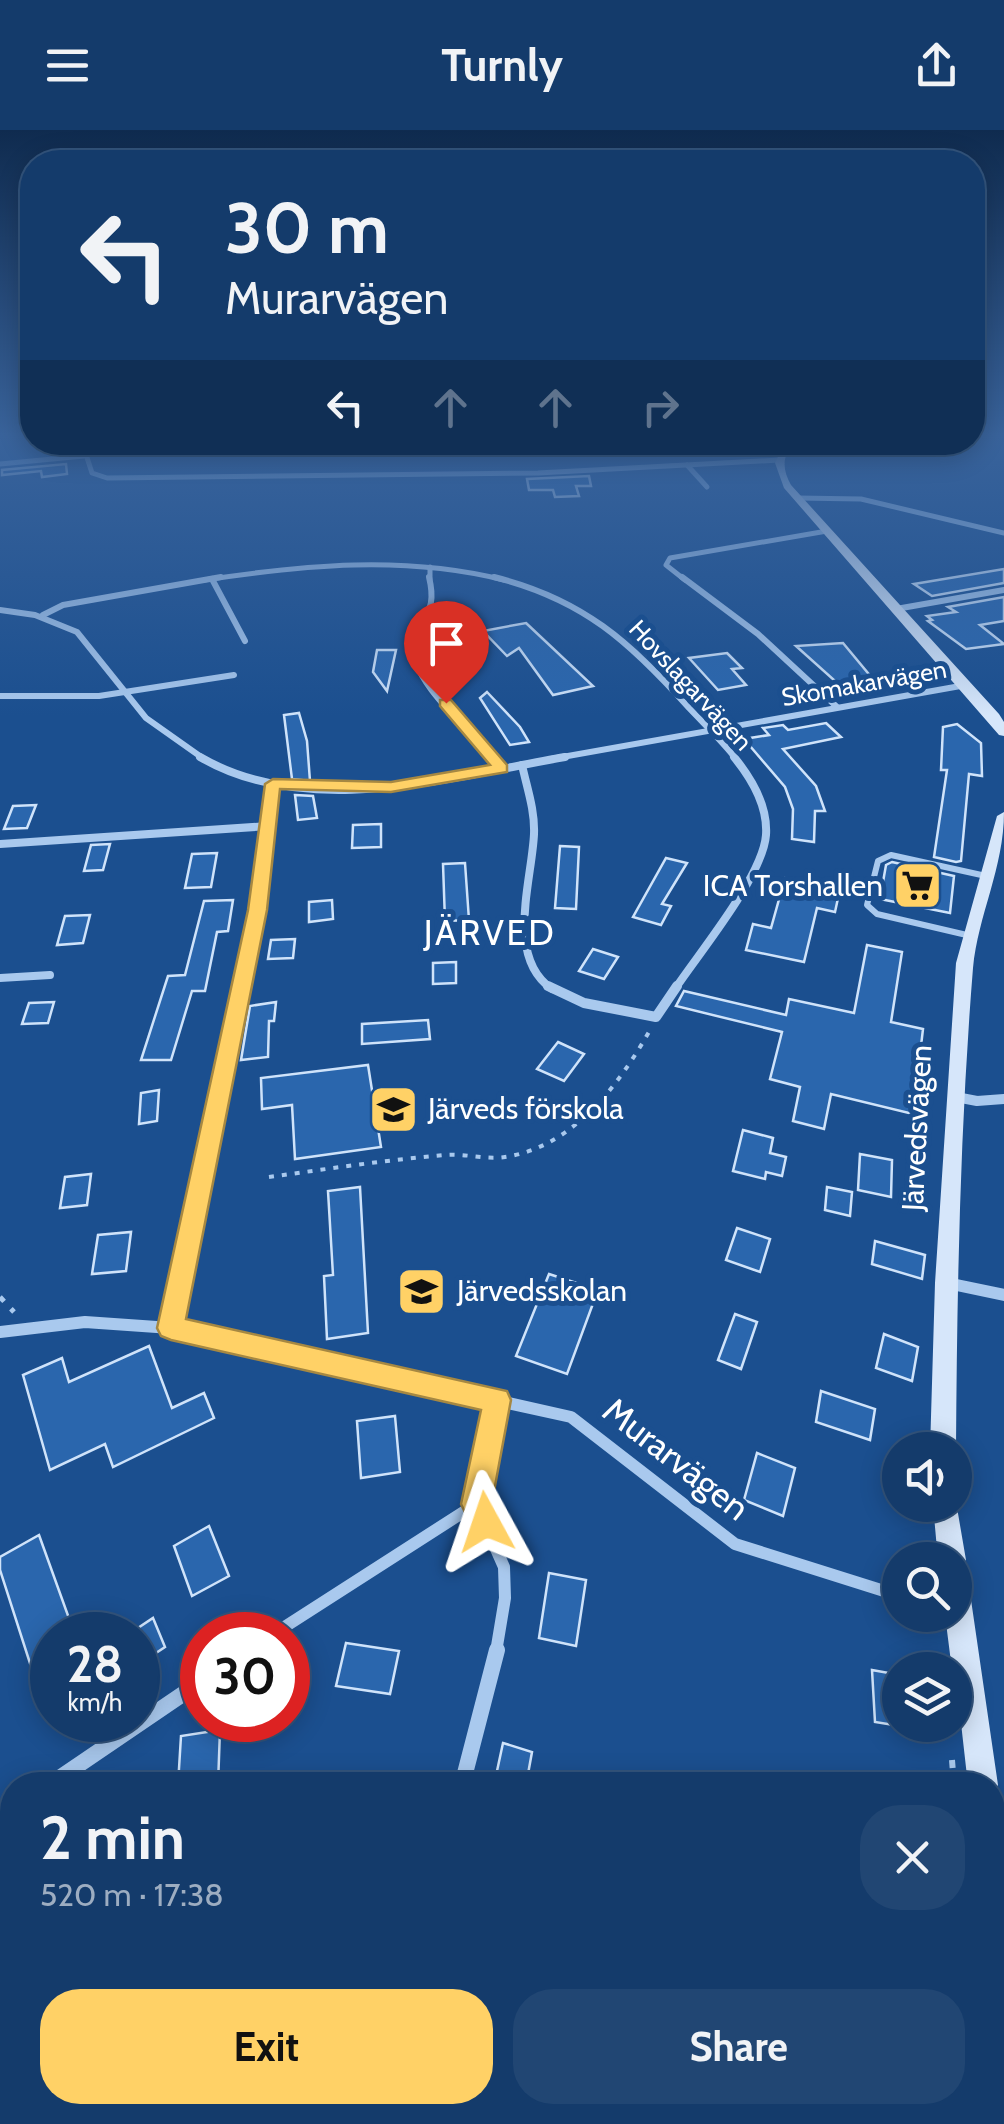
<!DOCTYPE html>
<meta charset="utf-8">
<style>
body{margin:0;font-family:Cabin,sans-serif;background:#214673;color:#f1f3f6;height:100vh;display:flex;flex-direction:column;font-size:38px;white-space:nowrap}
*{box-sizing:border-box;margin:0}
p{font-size:32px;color:#9dadc1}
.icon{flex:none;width:55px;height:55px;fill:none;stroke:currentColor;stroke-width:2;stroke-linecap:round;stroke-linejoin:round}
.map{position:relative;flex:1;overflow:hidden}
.details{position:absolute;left:0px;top:1642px;width:1005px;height:352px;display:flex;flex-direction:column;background:#143b6b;border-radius:40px 40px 0 0;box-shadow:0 5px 25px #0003,0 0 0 2px #33557e}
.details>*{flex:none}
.guide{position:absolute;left:20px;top:20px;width:965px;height:305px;border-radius:40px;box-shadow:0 5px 25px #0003,0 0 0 2px #33557e;background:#143b6b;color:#f1f3f6;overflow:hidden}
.buttons{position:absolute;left:882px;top:1302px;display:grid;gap:20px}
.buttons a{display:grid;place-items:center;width:90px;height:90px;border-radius:50%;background:#143b6b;box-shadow:0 5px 25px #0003,0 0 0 2px #33557e;font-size:50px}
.speed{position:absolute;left:30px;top:1482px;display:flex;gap:20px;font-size:50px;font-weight:700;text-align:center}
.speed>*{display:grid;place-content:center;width:130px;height:130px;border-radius:50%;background:#143b6b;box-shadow:0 5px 25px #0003,0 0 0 2px #33557e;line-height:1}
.speed small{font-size:25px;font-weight:400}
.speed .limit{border:15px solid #d22;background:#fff;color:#111}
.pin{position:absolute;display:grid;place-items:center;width:85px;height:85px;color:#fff;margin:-102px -42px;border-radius:50% 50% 50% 0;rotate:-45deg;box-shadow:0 0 10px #0007}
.pin .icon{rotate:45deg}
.me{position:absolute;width:110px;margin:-55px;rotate:355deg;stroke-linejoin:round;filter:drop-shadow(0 0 8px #0008)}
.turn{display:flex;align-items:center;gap:35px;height:210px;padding:0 40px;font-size:45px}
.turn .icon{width:130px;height:130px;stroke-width:2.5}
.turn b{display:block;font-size:70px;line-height:85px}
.lanes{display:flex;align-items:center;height:95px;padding:0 40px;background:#0003;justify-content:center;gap:50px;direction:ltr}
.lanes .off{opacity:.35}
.round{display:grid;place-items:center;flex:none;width:105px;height:105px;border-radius:40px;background:#214673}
.summary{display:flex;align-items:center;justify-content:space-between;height:170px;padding:0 40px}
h1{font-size:60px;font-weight:700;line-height:75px}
.primary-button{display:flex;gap:20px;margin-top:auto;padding:20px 40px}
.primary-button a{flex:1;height:115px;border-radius:40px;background:#ffd166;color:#111;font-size:40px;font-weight:700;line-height:115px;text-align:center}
.primary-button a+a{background:#214673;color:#f1f3f6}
header{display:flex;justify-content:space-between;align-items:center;height:130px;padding:0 40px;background:#143b6b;font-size:45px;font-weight:700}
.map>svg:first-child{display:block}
.building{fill:#2a66ad;stroke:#cfe3fa;stroke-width:2.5}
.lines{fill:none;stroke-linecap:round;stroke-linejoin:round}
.path-far2{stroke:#a9c9ee;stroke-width:4;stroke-dasharray:5 8;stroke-linecap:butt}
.path-far1{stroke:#a9c9ee;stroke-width:5;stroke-dasharray:6 10;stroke-linecap:butt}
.path{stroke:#a9c9ee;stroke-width:6;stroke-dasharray:8 12;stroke-linecap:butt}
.lane{stroke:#a9c9ee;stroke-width:6}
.street-far5{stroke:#a9c9ee;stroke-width:5}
.street-far4{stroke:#a9c9ee;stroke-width:6}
.street-far3{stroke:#a9c9ee;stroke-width:8}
.street-far2{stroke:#a9c9ee;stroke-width:10}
.street-far1{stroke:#a9c9ee;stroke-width:12}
.street{stroke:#a9c9ee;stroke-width:16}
.secondary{fill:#d6e6fa;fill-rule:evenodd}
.route{fill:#ffd166;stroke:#a68842;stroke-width:2.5}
.labels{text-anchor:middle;stroke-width:10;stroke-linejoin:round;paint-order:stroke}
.far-street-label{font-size:25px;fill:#fff;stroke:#1b4f8f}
.poi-label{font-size:30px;fill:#fff;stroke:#1b4f8f;text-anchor:start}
.street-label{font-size:30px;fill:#fff;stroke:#1b4f8f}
.quarter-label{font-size:35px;letter-spacing:2.5px;fill:#fff;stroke:#1b4f8f}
.near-street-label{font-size:35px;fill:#fff;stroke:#1b4f8f}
</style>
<header><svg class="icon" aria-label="menu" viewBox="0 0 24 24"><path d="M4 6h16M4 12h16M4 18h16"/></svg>Turnly<svg class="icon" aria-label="share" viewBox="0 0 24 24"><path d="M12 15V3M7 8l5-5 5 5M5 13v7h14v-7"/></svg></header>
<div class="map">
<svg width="1004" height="1994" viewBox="0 0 1004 1994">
<rect width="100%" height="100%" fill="#1b4f8f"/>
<g class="building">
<path d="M 66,334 L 67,344 L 42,347 L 41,341 L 2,345 L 2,340 Z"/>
<path d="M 589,346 L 591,356 L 576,356 L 579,366 L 555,367 L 553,360 L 529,360 L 527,349 Z"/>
<path d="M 1004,439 L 1004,453 L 932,466 L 914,454 Z"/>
<path d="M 1004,467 L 1004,491 L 980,495 L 1004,514 L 966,519 L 928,491 L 932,490 L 927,486 L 956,482 L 948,477 Z"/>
<path d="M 526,493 L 593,556 L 553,565 L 519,518 L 507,526 L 483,501 Z"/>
<path d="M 843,513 L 877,554 L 845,560 L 796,516 Z"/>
<path d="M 377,520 L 396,520 L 387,561 L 373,542 Z"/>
<path d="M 727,523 L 742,538 L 732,539 L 746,555 L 718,560 L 689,528 Z"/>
<path d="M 487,562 L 520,597 L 529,612 L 510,615 L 480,568 Z"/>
<path d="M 299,583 L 307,611 L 310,651 L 292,649 L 284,585 Z"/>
<path d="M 826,593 L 841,607 L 783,619 L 816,656 L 825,681 L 815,681 L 814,712 L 792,709 L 793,679 L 785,657 L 744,609 L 769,605 L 763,598 L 783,595 L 788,600 Z"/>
<path d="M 957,594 L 981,613 L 982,646 L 969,644 L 961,731 L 956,732 L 934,727 L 947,640 L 941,640 L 943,597 Z"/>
<path d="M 295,665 L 313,666 L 317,688 L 298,690 Z"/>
<path d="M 36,675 L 27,698 L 4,699 L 13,676 Z"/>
<path d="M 381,694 L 381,717 L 352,718 L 353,695 Z"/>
<path d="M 110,714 L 103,740 L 84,741 L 91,715 Z"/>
<path d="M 560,716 L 579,717 L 576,779 L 555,778 Z"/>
<path d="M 217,723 L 211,757 L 185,758 L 192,724 Z"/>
<path d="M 666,728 L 687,733 L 662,774 L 671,776 L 661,795 L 633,787 Z"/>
<path d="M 892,732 L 954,746 L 950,783 L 880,769 L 886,735 Z"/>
<path d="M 465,733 L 469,790 L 445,791 L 443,734 Z"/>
<path d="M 785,748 L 840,759 L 835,782 L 817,778 L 804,832 L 746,820 L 753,794 L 771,798 Z"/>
<path d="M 233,770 L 228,801 L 217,802 L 205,861 L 192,861 L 171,930 L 141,930 L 168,846 L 185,845 L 204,771 Z"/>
<path d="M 332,770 L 333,789 L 309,792 L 309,772 Z"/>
<path d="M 90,785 L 83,813 L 57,815 L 65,786 Z"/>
<path d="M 295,809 L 293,828 L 268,829 L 271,810 Z"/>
<path d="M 867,815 L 902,822 L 891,892 L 923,899 L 913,984 L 831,964 L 824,999 L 793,991 L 800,957 L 770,949 L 782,902 L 676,876 L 684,861 L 786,885 L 789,869 L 854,883 Z"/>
<path d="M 593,819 L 618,827 L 604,849 L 579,841 Z"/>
<path d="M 456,832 L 456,853 L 433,854 L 433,833 Z"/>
<path d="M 54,872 L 48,893 L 22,894 L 29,873 Z"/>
<path d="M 276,872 L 274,891 L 269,891 L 268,927 L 241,930 L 250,876 Z"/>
<path d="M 428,890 L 430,909 L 362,914 L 362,894 Z"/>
<path d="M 558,912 L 584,924 L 564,951 L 537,939 Z"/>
<path d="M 368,935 L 381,1017 L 295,1029 L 292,975 L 262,979 L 261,948 Z"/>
<path d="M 159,960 L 157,991 L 139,994 L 141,963 Z"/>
<path d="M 743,1000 L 773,1008 L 770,1023 L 786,1027 L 782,1046 L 766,1042 L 765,1049 L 733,1041 Z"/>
<path d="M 860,1024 L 892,1030 L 891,1067 L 858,1060 Z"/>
<path d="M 91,1044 L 87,1075 L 60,1078 L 65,1047 Z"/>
<path d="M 360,1057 L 368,1203 L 327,1209 L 324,1146 L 333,1145 L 328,1061 Z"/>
<path d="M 827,1057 L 852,1062 L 850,1086 L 825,1080 Z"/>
<path d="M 737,1098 L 770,1109 L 760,1142 L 726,1130 Z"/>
<path d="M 131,1102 L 126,1141 L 92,1144 L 98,1105 Z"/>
<path d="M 875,1111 L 925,1125 L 922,1149 L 872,1134 Z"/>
<path d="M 549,1144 L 598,1160 L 567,1244 L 516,1226 Z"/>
<path d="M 735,1184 L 757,1192 L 741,1239 L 718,1230 Z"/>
<path d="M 884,1204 L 918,1217 L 912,1251 L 876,1238 Z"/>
<path d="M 149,1216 L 172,1278 L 204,1263 L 214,1288 L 113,1337 L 105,1314 L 50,1340 L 23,1245 L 62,1228 L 69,1252 Z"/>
<path d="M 821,1261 L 875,1279 L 870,1310 L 816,1292 Z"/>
<path d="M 395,1286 L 400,1342 L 361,1348 L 357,1291 Z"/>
<path d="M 757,1323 L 795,1338 L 783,1386 L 744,1370 Z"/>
<path d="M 209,1396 L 229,1446 L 192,1466 L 174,1416 Z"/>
<path d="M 39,1405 L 75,1505 L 52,1505 L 52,1546 L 37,1555 L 0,1440 L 0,1427 Z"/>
<path d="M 549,1443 L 586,1450 L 576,1516 L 539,1508 Z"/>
<path d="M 153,1488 L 165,1517 L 138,1535 L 138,1498 Z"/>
<path d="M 346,1513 L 399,1521 L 390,1564 L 336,1556 Z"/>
<path d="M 872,1540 L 900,1545 L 900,1596 L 875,1592 Z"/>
<path d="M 220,1600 L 218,1655 L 178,1655 L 181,1606 Z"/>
<path d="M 503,1613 L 532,1622 L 526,1655 L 494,1655 Z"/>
</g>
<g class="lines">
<path class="path-far2" d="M 269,1047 C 327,1039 386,1030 444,1025 C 464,1023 485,1030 505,1027 C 573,1017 619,955 650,900"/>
<path class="path-far1" d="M 0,1167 L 14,1182"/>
<g class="path">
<path d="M 952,1630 L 954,1655"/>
<path d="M 981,1982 L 982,1994"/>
</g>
<path class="lane" d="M 971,806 L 877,784 L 867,775 L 878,731 L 891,725 L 986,746"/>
<g class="street-far5">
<path d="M 82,312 L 92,343 L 107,348 L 538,343 L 779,330"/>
<path d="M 0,334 L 84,326"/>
<path d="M 687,335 L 707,357"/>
<path d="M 798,368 L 861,369 L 1004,403"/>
<path d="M 204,450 C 304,435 404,425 504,450"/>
<path d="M 430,450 L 430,437"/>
<path d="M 685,450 L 666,435 L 670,428 L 827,401"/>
</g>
<g class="street-far4">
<path d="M 429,447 C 438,484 421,483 414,514 C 406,548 474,604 495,629"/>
<path d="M 494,447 C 583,469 630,512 689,578 C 705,595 722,611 736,629"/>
<path d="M 682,447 L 758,504 L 837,577"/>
<path d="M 212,449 L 245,511"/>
<path d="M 896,479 L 1004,460"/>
<path d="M 0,480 L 35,485 L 77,502 L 146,588 L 204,629"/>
<path d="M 43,485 L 63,475 L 221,447"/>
<path d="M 0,566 L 99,566 L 234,545"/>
<path d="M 551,629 L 966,555"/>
</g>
<g class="street-far3">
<path d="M 200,627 C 308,690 451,647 565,627"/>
<path d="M 493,627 L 501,638"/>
<path d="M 522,635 C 527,658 535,680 534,704 C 532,750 505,827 552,859"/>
<path d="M 0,714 L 269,696"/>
<path d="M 0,848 L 50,845"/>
<path d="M 241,859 L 263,753 L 273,654"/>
<path d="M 675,859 C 699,823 763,746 766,705 C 768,676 752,649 734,627"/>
</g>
<g class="street-far2">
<path d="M 548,856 L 584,873 L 656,887 L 677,856"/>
<path d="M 956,967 L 977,971 L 1004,969"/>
<path d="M 181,1150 L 242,856"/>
</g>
<g class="street-far1">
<path d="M 947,1153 L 1004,1165"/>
<path d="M 171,1198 L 181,1148"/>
<path d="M 0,1202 L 85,1192 L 171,1198 L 571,1287 L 735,1414 L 900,1466"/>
<path d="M 272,1505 L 476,1374"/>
<path d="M 496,1522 L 505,1468 L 504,1437 L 476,1374 L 497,1270"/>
</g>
<g class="street">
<path d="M 49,1655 L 202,1551"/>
<path d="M 462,1655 L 497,1520"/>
<path d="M 0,1695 L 12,1683"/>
<path d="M 381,1994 L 384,1982"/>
</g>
<g class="secondary">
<path d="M 785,312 L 794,312 C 782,326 782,339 791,355 L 999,584 L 1004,592 L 1004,606 L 999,605 L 784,358 L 775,333 Z"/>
<path d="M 1004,682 C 1004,738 978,785 973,838 C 960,998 957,1160 956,1320 L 930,1320 L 935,1153 L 956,833 L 997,686 Z"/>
<path d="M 955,1366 L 966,1430 L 962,1440 L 955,1442 L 965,1446 L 969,1456 L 998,1655 L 992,1667 L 992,1655 L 968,1655 L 955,1540 L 952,1540 L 945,1485 L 955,1485 L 955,1430 L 938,1430 L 933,1375 L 955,1375 Z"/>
<path d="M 992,1737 L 1004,1743 L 1004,1888 L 992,1883 Z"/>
</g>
</g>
<linearGradient id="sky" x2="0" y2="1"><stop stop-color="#0f2b4f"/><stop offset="0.52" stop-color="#39639b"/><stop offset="1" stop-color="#39639b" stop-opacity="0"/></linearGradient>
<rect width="1004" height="586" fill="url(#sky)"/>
<path class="route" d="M 440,570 L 451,570 L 507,635 L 507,642 L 391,662 L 280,659 L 267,780 L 186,1189 L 507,1261 L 511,1270 L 492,1372 L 501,1392 L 497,1403 L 486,1407 L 475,1403 L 461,1374 L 481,1280 L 171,1210 L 161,1206 L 157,1198 L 248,780 L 265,654 L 273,649 L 391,652 L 490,635 L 440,576 Z"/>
<defs>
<symbol id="supermarket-square" viewBox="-11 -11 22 22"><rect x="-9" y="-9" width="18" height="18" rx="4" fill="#ffd166" stroke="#1b4f8f"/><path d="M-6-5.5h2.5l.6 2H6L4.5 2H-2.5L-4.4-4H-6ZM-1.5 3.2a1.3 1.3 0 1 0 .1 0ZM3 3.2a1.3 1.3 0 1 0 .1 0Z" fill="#111"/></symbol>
<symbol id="school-square" viewBox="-11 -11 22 22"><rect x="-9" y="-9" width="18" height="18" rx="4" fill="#ffd166" stroke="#1b4f8f"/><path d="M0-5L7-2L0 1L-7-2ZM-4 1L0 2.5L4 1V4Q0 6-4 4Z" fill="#111"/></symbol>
</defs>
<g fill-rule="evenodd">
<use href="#supermarket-square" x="890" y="728" width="55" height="55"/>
<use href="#school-square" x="366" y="952" width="55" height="55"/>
<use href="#school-square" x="394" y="1134" width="55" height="55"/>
</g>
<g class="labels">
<g class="far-street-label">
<text transform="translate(864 553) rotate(-10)" y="9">Skomakarvägen</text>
<text transform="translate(691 555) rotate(47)" y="9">Hovslagarvägen</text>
</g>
<g class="poi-label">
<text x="883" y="766" text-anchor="end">ICA Torshallen</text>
<text x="428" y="989">Järveds förskola</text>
<text x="457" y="1171">Järvedsskolan</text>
</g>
<g class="street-label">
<text transform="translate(917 998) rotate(-87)" y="10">Järvedsvägen</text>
</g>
<g class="quarter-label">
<text x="490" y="815">JÄRVED</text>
</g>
<g class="near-street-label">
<text transform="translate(676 1329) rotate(38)" y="12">Murarvägen</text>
</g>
</g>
</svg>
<div class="buttons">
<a><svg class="icon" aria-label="sound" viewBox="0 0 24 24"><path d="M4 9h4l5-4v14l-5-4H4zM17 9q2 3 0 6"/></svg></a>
<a><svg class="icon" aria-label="search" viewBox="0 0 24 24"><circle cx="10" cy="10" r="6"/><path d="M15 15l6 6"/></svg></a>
<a><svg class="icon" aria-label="layers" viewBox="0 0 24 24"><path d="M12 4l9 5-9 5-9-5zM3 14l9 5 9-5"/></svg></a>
</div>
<div class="speed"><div>28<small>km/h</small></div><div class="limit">30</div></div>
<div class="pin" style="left:446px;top:573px;background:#d93025"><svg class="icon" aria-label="arrive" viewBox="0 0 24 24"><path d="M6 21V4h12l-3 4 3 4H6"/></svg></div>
<svg class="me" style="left:486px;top:1392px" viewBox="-20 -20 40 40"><path d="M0-17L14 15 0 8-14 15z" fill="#ffd166" stroke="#fff" stroke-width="4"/></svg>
<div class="guide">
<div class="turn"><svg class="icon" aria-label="left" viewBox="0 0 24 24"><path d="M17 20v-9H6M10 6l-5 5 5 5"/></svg><div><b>30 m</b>Murarvägen</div></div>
<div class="lanes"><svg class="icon" aria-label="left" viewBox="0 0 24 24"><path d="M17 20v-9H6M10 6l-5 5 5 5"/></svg><svg class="icon off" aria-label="ahead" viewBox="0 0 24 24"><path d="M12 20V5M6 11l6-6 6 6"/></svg><svg class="icon off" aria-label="ahead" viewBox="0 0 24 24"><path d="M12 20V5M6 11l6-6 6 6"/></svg><svg class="icon off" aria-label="right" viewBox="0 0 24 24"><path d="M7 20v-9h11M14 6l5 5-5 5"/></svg></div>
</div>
<section class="details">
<div class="summary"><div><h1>2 min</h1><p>520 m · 17:38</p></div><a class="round"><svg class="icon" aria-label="close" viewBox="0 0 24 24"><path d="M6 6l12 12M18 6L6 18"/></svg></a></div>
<div class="primary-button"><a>Exit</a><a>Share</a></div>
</section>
</div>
